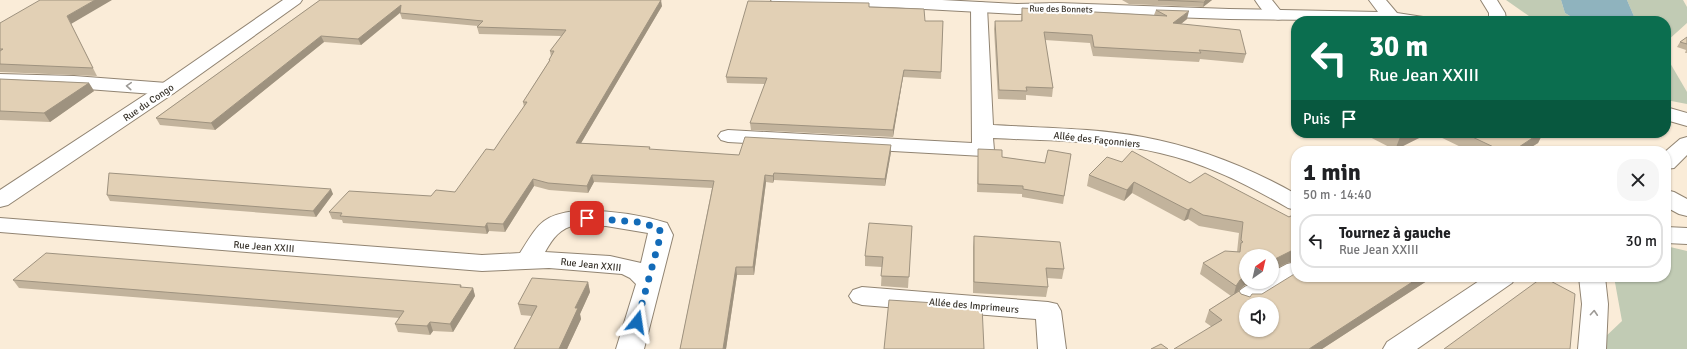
<!DOCTYPE html>
<html lang="fr">
<meta charset="utf-8">
<style>
body{margin:0;font-family:Signika,sans-serif;background:#f6f6f6;color:#202124;height:100vh;display:flex;flex-direction:column;font-size:15px;white-space:nowrap}
*{box-sizing:border-box;margin:0}
p{font-size:13px;color:#757577}
.icon{flex:none;width:22px;height:22px;fill:none;stroke:currentColor;stroke-width:2;stroke-linecap:round;stroke-linejoin:round}
.map{position:relative;flex:1;overflow:hidden}
.panel{position:absolute;left:1291px;top:146px;width:380px;height:136px;display:flex;flex-direction:column;background:#fff;border-radius:16px;box-shadow:0 1px 3px #0004}
.panel>*{flex:none}
.hud{position:absolute;left:1291px;top:16px;width:380px;height:122px;border-radius:16px;box-shadow:0 1px 3px #0004;background:#0b6e4f;color:#fff;overflow:hidden}
.needle{width:26px;rotate:34deg}
.fabs{position:absolute;left:1239px;top:249px;display:grid;gap:8px}
.fabs a{display:grid;place-items:center;width:40px;height:40px;border-radius:50%;background:#fff;box-shadow:0 1px 3px #0004;font-size:20px}
.pin{position:absolute;display:grid;place-items:center;width:34px;height:34px;color:#fff;margin:-17px;border-radius:8px;box-shadow:0 2px 6px #0006}
.me{position:absolute;width:44px;margin:-22px;rotate:15deg;stroke-linejoin:round;filter:drop-shadow(0 0 3px #0008)}
.turn{display:flex;align-items:center;gap:14px;height:84px;padding:0 12px;font-size:18px}
.turn .icon{width:52px;height:52px;stroke-width:2.5}
.turn b{display:block;font-size:28px;line-height:34px}
.then{display:flex;align-items:center;height:38px;padding:0 12px;background:#0003;gap:8px;font-size:15px}
.round{display:grid;place-items:center;flex:none;width:42px;height:42px;border-radius:16px;background:#f6f6f6}
.head{display:flex;align-items:center;justify-content:space-between;height:68px;padding:0 12px}
h1{font-size:24px;font-weight:700;line-height:30px}
ul{padding:0;list-style:none}
li{display:flex;align-items:center;gap:12px;height:54px;margin:0 8px 6px;padding:0 4px;border:2px solid #e0e0e0;border-radius:16px}
li div{flex:1}
li b{display:block;font-size:15px}
li em{font-style:normal}
.map>svg:first-child{display:block}
.green{fill:#c1cbb4}
.water{fill:#8fb3be}
.lines{fill:none;stroke-linecap:round;stroke-linejoin:round}
.minor-casing{stroke:#918472;stroke-width:2}
.tertiary-casing{stroke:#918472;stroke-width:2}
.minor{fill:#fff;fill-rule:evenodd}
.tertiary{fill:#fff;fill-rule:evenodd}
.wall{fill:#c2b39c}
.shaded-wall{fill:#9e927f}
.building{fill:#e2d0b5;stroke:#9e927f;fill-rule:evenodd}
.oneway{stroke:#9d9a96}
.route{stroke:#136bb8;stroke-width:7;stroke-dasharray:0 12.6}
.labels{text-anchor:middle;stroke-width:4;stroke-linejoin:round;paint-order:stroke}
.far-street-label{font-size:9px;fill:#3b362e;stroke:#fff}
.street-label{font-size:10px;fill:#3b362e;stroke:#fff}
</style>
<div class="map">
<svg width="1687" height="349" viewBox="0 0 1687 349">
<rect width="100%" height="100%" fill="#faecd8"/>
<g class="green">
<path d="M 1506,0 L 1561,0 L 1565,13 L 1578,21 L 1536,21 Z"/>
<path d="M 1627,0 L 1683,0 L 1687,7 L 1687,23 L 1666,42 L 1666,21 L 1636,21 Z"/>
<path d="M 1666,56 L 1687,92 L 1687,104 L 1666,100 Z"/>
<path d="M 1666,246 L 1687,251 L 1687,349 L 1601,349 L 1602,340 L 1622,321 L 1614,277 L 1666,277 Z"/>
</g>
<path class="water" d="M 1561,0 L 1627,0 L 1636,21 L 1578,21 L 1565,13 Z"/>
<g class="lines">
<defs>
<g id="minor">
<path d="M 1255,0 L 1272,0 L 1284,15 L 1282,19 C 1269,22 1262,10 1255,0 Z"/>
<path d="M 1481,0 L 1497,0 L 1505,13 L 1506,19 L 1505,21 L 1487,21 L 1489,18 L 1489,13 Z"/>
<path d="M 979,2 L 985,3 L 987,7 L 993,125 C 1043,128 1094,128 1143,137 C 1197,147 1248,167 1296,194 L 1296,210 L 1288,208 C 1248,185 1205,163 1160,153 C 1105,140 1049,141 993,138 L 994,150 L 990,154 L 983,156 L 728,142 L 721,140 L 718,136 L 721,132 L 728,130 L 972,143 L 971,7 L 973,3 Z"/>
<path d="M 0,74 L 74,76 L 167,83 L 174,85 L 177,89 L 174,93 L 167,95 L 74,88 L 0,86 Z"/>
<path d="M 576,211 C 607,210 637,214 667,223 L 673,235 L 644,349 L 616,349 L 636,284 L 630,278 L 622,274 L 549,268 L 482,271 L 0,232 L 0,218 L 482,255 L 520,253 C 538,225 541,215 576,211 ZM 576,225 L 606,226 L 648,233 L 641,263 L 610,256 L 545,252 C 553,238 560,228 576,225 Z"/>
<path d="M 1296,262 L 1296,277 L 1303,277 L 1257,304 L 1246,304 L 1246,307 L 1238,304 L 1234,298 C 1243,283 1256,282 1272,282 L 1272,272 L 1287,264 Z"/>
<path d="M 1579,277 L 1605,277 L 1608,304 L 1606,349 L 1578,349 L 1582,304 Z"/>
<path d="M 862,287 L 1048,302 L 1057,304 L 1061,311 L 1066,349 L 1038,349 L 1036,319 L 862,305 L 853,302 L 849,296 L 853,290 Z"/>
</g>
<g id="tertiary">
<path d="M 283,0 L 302,0 L 300,3 L 174,93 L 8,205 L 0,207 L 0,190 L 160,85 Z"/>
<path d="M 771,0 L 942,0 L 1017,4 L 1058,3 L 1229,9 L 1378,12 L 1369,0 L 1386,0 L 1397,13 L 1423,17 L 1426,21 L 1229,19 L 1058,13 L 1017,14 L 887,7 L 779,5 L 773,3 Z"/>
<path d="M 1666,107 L 1687,113 L 1687,126 L 1666,120 Z"/>
<path d="M 1687,137 L 1687,155 L 1674,168 L 1666,169 L 1666,151 L 1680,139 Z"/>
<path d="M 1666,190 L 1674,192 L 1687,199 L 1687,216 L 1679,214 L 1666,207 Z"/>
<path d="M 1666,227 L 1687,228 L 1687,244 L 1666,243 Z"/>
<path d="M 1485,277 L 1516,277 L 1512,283 L 1417,349 L 1383,349 L 1387,342 Z"/>
</g>
</defs>
<use href="#minor" class="minor-casing"/>
<use href="#tertiary" class="tertiary-casing"/>
<use href="#minor" class="minor"/>
<use href="#tertiary" class="tertiary"/>
</g>
<g class="wall">
<path d="M 320,0 L 662,6 L 581,143 L 650,147 L 650,150 L 739,155 L 891,152 L 885,186 L 774,180 L 773,183 L 766,182 L 754,275 L 737,275 L 726,349 L 680,349 L 712,188 L 594,182 L 588,193 L 549,190 L 534,186 L 505,232 L 489,231 L 487,234 L 343,223 L 342,220 L 332,219 L 329,212 L 431,196 L 455,192 L 494,150 L 524,107 L 523,102 L 549,61 L 549,60 L 551,57 L 550,51 L 562,36 L 479,34 L 477,27 L 478,26 L 402,19 L 400,13 L 361,45 L 324,42 L 215,130 L 160,125 L 156,118 Z"/>
<path d="M 1122,0 L 1212,0 L 1203,7 L 1129,4 Z"/>
<path d="M 869,7 L 925,21 L 943,21 L 941,79 L 903,77 L 893,137 L 751,130 L 750,123 L 765,84 L 727,83 L 726,77 Z"/>
<path d="M 1022,8 L 1154,15 L 1156,10 L 1187,19 L 1181,24 L 1246,54 L 1243,63 L 1200,59 L 1199,62 L 1093,56 L 1090,43 L 1045,40 L 1053,88 L 1052,97 L 1026,95 L 1026,100 L 998,99 L 994,29 L 995,21 L 1021,21 Z"/>
<path d="M 0,23 L 71,24 L 97,76 L 0,72 Z"/>
<path d="M 1687,37 L 1687,53 L 1685,53 L 1686,50 L 1677,47 L 1680,42 Z"/>
<path d="M 0,79 L 89,83 L 94,91 L 50,122 L 0,120 Z"/>
<path d="M 1362,133 L 1429,133 L 1395,150 Z"/>
<path d="M 1432,133 L 1543,133 L 1538,143 L 1525,151 L 1469,151 Z"/>
<path d="M 978,149 L 1002,157 L 1045,163 L 1071,154 L 1063,204 L 1022,197 L 1022,194 L 977,192 L 978,157 Z"/>
<path d="M 1122,162 L 1190,183 L 1289,217 L 1296,213 L 1296,261 L 1287,263 L 1275,269 L 1272,276 L 1272,256 L 1245,285 L 1235,294 L 1241,294 L 1250,297 L 1262,294 L 1296,277 L 1433,277 L 1322,349 L 1212,327 L 1205,322 L 1209,310 L 1231,296 L 1200,274 L 1203,263 L 1237,252 L 1239,233 L 1199,226 L 1188,219 L 1184,221 L 1132,193 L 1124,201 L 1087,186 L 1089,175 Z"/>
<path d="M 333,194 L 316,217 L 110,201 L 107,195 Z"/>
<path d="M 912,226 L 908,288 L 881,286 L 882,267 L 865,266 L 865,256 Z"/>
<path d="M 974,236 L 1064,269 L 1062,279 L 1047,278 L 1048,287 L 1046,297 L 973,293 L 973,247 Z"/>
<path d="M 13,280 L 461,285 L 462,288 L 473,288 L 475,296 L 453,332 L 433,331 L 430,335 L 398,332 L 395,324 L 399,318 L 19,288 Z"/>
<path d="M 588,282 L 590,292 L 580,314 L 581,319 L 567,349 L 514,349 L 532,316 L 521,315 L 518,304 Z"/>
</g>
<g class="shaded-wall">
<path d="M 95,0 L 112,0 L 71,24 L 97,76 L 67,16 Z"/>
<path d="M 661,0 L 662,6 L 577,150 L 576,143 Z"/>
<path d="M 1206,0 L 1212,0 L 1203,7 L 1204,2 Z"/>
<path d="M 401,5 L 402,11 L 361,45 L 358,39 Z"/>
<path d="M 1189,11 L 1187,19 L 1172,31 L 1173,23 Z"/>
<path d="M 321,36 L 324,42 L 215,130 L 211,123 Z"/>
<path d="M 904,70 L 903,77 L 893,137 L 893,130 Z"/>
<path d="M 89,83 L 94,91 L 50,122 L 44,113 Z"/>
<path d="M 1408,133 L 1429,133 L 1395,150 L 1400,137 Z"/>
<path d="M 1540,133 L 1543,133 L 1538,143 L 1525,151 L 1513,151 Z"/>
<path d="M 891,145 L 891,152 L 885,186 L 885,179 Z"/>
<path d="M 774,173 L 774,180 L 773,183 L 773,176 Z"/>
<path d="M 592,175 L 594,182 L 588,193 L 587,186 Z"/>
<path d="M 765,175 L 766,182 L 754,275 L 753,267 Z"/>
<path d="M 533,179 L 534,186 L 505,232 L 503,224 Z"/>
<path d="M 1134,182 L 1132,193 L 1124,201 L 1127,190 Z"/>
<path d="M 331,189 L 333,194 L 316,217 L 313,211 Z"/>
<path d="M 1191,208 L 1188,219 L 1184,221 L 1188,210 Z"/>
<path d="M 487,223 L 489,231 L 487,234 L 485,227 Z"/>
<path d="M 1296,250 L 1296,261 L 1287,263 L 1275,269 L 1275,259 L 1291,251 Z"/>
<path d="M 736,267 L 737,275 L 726,349 L 723,349 Z"/>
<path d="M 1246,276 L 1246,282 L 1254,282 L 1245,285 L 1237,292 L 1233,298 L 1236,286 L 1240,280 Z"/>
<path d="M 1420,277 L 1433,277 L 1322,349 L 1309,349 Z"/>
<path d="M 588,282 L 590,292 L 580,314 L 581,319 L 567,349 L 559,349 L 575,308 Z"/>
<path d="M 473,288 L 475,296 L 453,332 L 450,324 Z"/>
<path d="M 430,322 L 433,331 L 430,335 L 427,326 Z"/>
</g>
<g class="building">
<path d="M 40,0 L 95,0 L 67,16 L 93,68 L 0,64 L 0,51 L 3,49 L 0,49 L 0,23 Z"/>
<path d="M 320,0 L 661,0 L 576,143 L 650,147 L 649,149 L 739,155 L 745,137 L 891,145 L 885,179 L 774,173 L 773,176 L 765,175 L 753,267 L 736,267 L 723,349 L 680,349 L 714,181 L 592,175 L 587,186 L 548,183 L 533,179 L 503,224 L 487,223 L 485,227 L 340,216 L 342,213 L 329,212 L 349,191 L 431,196 L 436,190 L 455,192 L 486,149 L 494,150 L 502,138 L 527,102 L 523,102 L 550,60 L 549,60 L 554,51 L 550,51 L 566,30 L 477,27 L 483,21 L 400,13 L 401,5 L 358,39 L 321,36 L 211,123 L 156,118 Z"/>
<path d="M 1158,0 L 1206,0 L 1204,2 Z"/>
<path d="M 748,1 L 869,3 L 869,7 L 924,9 L 925,21 L 943,21 L 941,72 L 904,70 L 893,130 L 750,123 L 767,78 L 726,77 Z"/>
<path d="M 1022,8 L 1167,16 L 1156,10 L 1189,11 L 1173,23 L 1240,30 L 1246,54 L 1199,50 L 1201,53 L 1094,47 L 1092,35 L 1044,32 L 1053,88 L 1026,87 L 1027,91 L 999,90 L 995,21 L 1022,21 Z"/>
<path d="M 1687,37 L 1687,44 L 1680,42 Z"/>
<path d="M 0,79 L 89,83 L 44,113 L 0,111 Z"/>
<path d="M 1392,133 L 1408,133 L 1400,137 Z"/>
<path d="M 1464,133 L 1540,133 L 1513,151 L 1502,151 Z"/>
<path d="M 978,149 L 1002,150 L 1002,157 L 1045,163 L 1048,150 L 1071,154 L 1064,196 L 1023,189 L 1023,186 L 978,184 Z"/>
<path d="M 1132,151 L 1190,183 L 1205,173 L 1289,217 L 1296,213 L 1296,250 L 1291,251 L 1275,259 L 1275,269 L 1272,269 L 1272,256 L 1246,256 L 1246,276 L 1240,280 L 1236,286 L 1203,263 L 1225,251 L 1240,252 L 1241,243 L 1243,242 L 1241,240 L 1243,222 L 1203,215 L 1191,208 L 1188,210 L 1134,182 L 1127,190 L 1089,175 L 1107,157 L 1122,162 Z"/>
<path d="M 109,173 L 331,189 L 313,211 L 107,195 Z"/>
<path d="M 869,223 L 912,226 L 909,277 L 881,276 L 883,257 L 865,256 Z"/>
<path d="M 974,236 L 1060,242 L 1064,269 L 1046,268 L 1048,287 L 974,282 Z"/>
<path d="M 46,253 L 461,285 L 460,287 L 473,288 L 450,324 L 430,322 L 427,326 L 395,324 L 404,311 L 13,280 Z"/>
<path d="M 1296,273 L 1296,277 L 1420,277 L 1309,349 L 1174,349 L 1222,320 L 1209,310 L 1239,291 L 1241,294 L 1250,297 L 1252,294 L 1262,294 ZM 1246,304 L 1272,304 L 1272,330 L 1246,330 Z"/>
<path d="M 1543,277 L 1575,294 L 1570,349 L 1444,349 Z"/>
<path d="M 532,278 L 588,282 L 575,308 L 578,308 L 559,349 L 514,349 L 537,306 L 518,304 Z"/>
<path d="M 889,300 L 982,306 L 984,349 L 884,349 Z"/>
<path d="M 1161,344 L 1168,349 L 1151,349 Z"/>
</g>
<defs><path id="oneway-chevron" d="M-2-3.5L2.5 0L-2 3.5" fill="none" stroke-width="1.6" stroke-linecap="round" stroke-linejoin="round"/></defs>
<g class="oneway">
<use href="#oneway-chevron" transform="translate(129 86) rotate(-176)"/>
<use href="#oneway-chevron" transform="translate(1594 313) rotate(-86)"/>
</g>
<g class="lines">
<path class="route" d="M 587,218 L 638,222 L 659,228 L 661,234 L 637,322"/>
</g>
<g class="labels">
<g class="far-street-label">
<text transform="translate(1061 9) rotate(1)" y="3">Rue des Bonnets</text>
</g>
<g class="street-label">
<text transform="translate(148 102) rotate(-34)" y="4">Rue du Congo</text>
<text transform="translate(1097 139) rotate(6)" y="4">Allée des Façonniers</text>
<text transform="translate(264 246) rotate(4)" y="4">Rue Jean XXIII</text>
<text transform="translate(591 264) rotate(6)" y="4">Rue Jean XXIII</text>
<text transform="translate(974 305) rotate(5)" y="4">Allée des Imprimeurs</text>
</g>
</g>
</svg>
<div class="fabs">
<a><svg class="needle" viewBox="-14 -14 28 28"><path d="M0-13l5 13h-10z" fill="#e53935"/><path d="M0 13l5-13h-10z" fill="#757577"/></svg></a>
<a><svg class="icon" aria-label="sound" viewBox="0 0 24 24"><path d="M4 9h4l5-4v14l-5-4H4zM17 9q2 3 0 6"/></svg></a>
</div>
<div class="pin" style="left:587px;top:218px;background:#d93025"><svg class="icon" aria-label="arrive" viewBox="0 0 24 24"><path d="M6 21V4h12l-3 4 3 4H6"/></svg></div>
<svg class="me" style="left:637px;top:322px" viewBox="-20 -20 40 40"><path d="M0-17L14 15 0 8-14 15z" fill="#136bb8" stroke="#fff" stroke-width="4"/></svg>
<div class="hud">
<div class="turn"><svg class="icon" aria-label="left" viewBox="0 0 24 24"><path d="M17 20v-9H6M10 6l-5 5 5 5"/></svg><div><b>30 m</b>Rue Jean XXIII</div></div>
<div class="then">Puis<svg class="icon" aria-label="arrive" viewBox="0 0 24 24"><path d="M6 21V4h12l-3 4 3 4H6"/></svg></div>
</div>
<section class="panel">
<div class="head"><div><h1>1 min</h1><p>50 m · 14:40</p></div><a class="round"><svg class="icon" aria-label="close" viewBox="0 0 24 24"><path d="M6 6l12 12M18 6L6 18"/></svg></a></div>
<ul>
<li><svg class="icon" aria-label="left" viewBox="0 0 24 24"><path d="M17 20v-9H6M10 6l-5 5 5 5"/></svg><div><b>Tournez à gauche</b><p>Rue Jean XXIII</p></div><em>30 m</em></li>
</ul>
</section>
</div>
